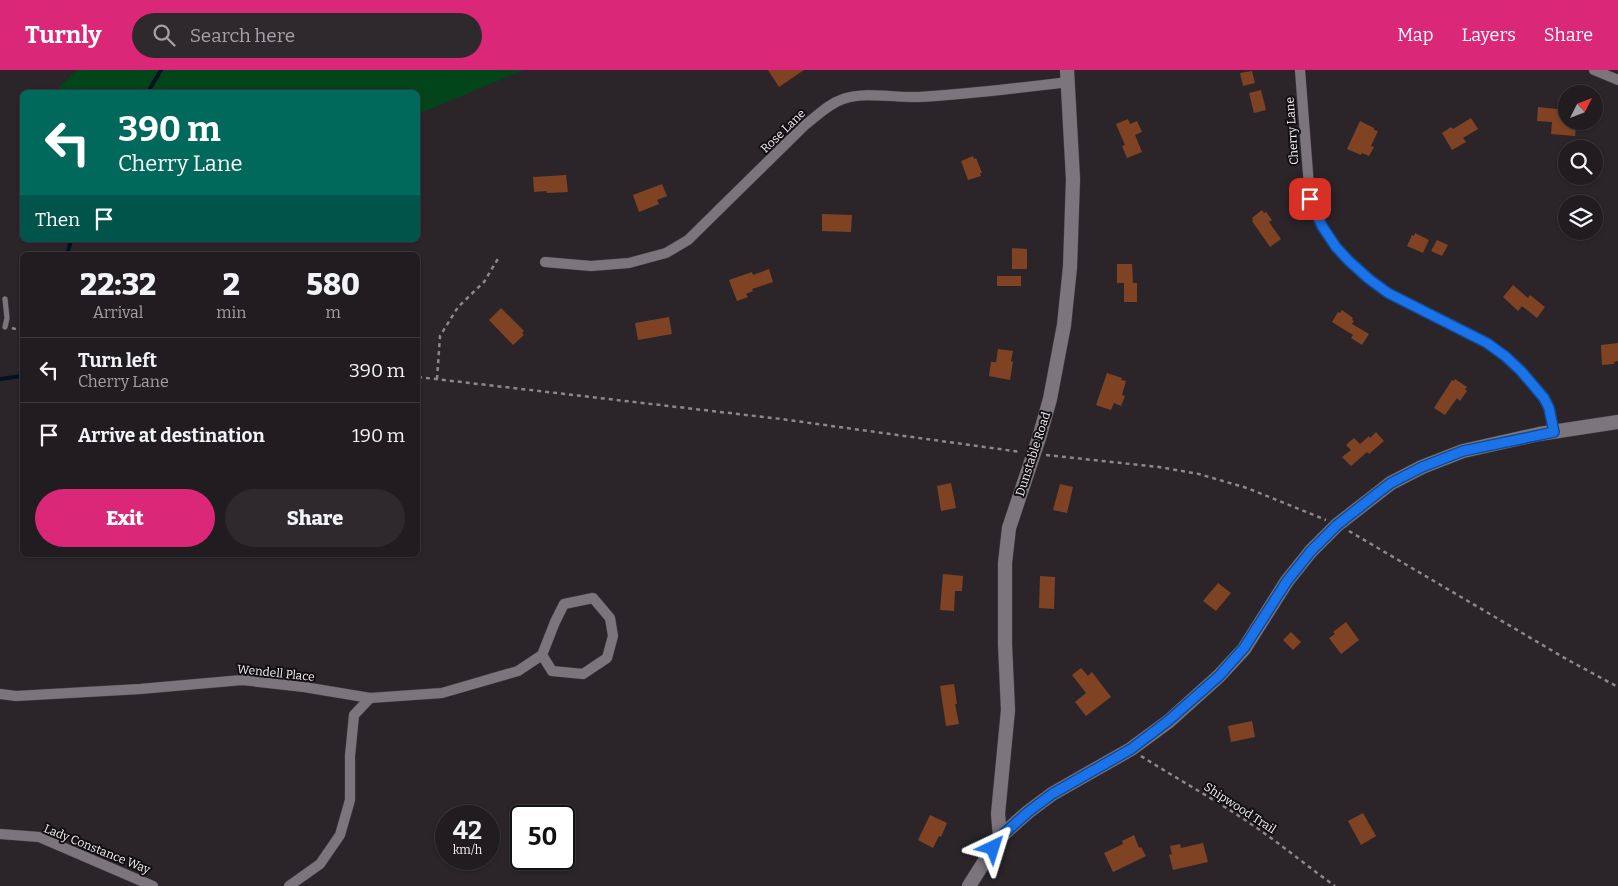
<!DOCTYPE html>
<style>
body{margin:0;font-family:Bitter,serif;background:#2d292d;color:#f1f3f6;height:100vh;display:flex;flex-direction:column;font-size:19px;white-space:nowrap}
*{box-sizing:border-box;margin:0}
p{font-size:16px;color:#a2a1a5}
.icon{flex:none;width:28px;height:28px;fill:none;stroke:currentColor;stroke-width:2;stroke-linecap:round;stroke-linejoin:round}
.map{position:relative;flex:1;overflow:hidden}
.sheet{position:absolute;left:20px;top:182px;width:400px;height:305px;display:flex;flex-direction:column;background:#201c20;border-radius:8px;box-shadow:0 1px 4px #0004,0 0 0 1px #3d3a3e}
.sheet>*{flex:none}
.banner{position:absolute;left:20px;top:20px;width:400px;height:152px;border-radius:8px;box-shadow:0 1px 4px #0004,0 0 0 1px #3d3a3e;background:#00695c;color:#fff;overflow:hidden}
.needle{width:32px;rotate:48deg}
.tools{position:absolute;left:1558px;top:15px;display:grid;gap:10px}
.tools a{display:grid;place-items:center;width:45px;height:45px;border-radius:50%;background:#201c20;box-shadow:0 1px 4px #0004,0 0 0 1px #3d3a3e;font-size:25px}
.speed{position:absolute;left:435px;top:735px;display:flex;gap:10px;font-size:25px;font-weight:700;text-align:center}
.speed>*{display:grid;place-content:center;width:65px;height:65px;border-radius:50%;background:#201c20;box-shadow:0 1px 4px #0004,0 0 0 1px #3d3a3e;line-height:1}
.speed small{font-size:12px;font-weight:400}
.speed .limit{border:2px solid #111;border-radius:8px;background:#fff;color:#111}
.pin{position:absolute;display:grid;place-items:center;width:42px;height:42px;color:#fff;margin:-21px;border-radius:10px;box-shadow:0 2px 8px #0006}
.me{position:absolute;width:55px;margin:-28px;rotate:41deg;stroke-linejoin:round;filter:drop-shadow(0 0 4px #0008)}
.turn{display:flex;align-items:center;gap:18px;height:105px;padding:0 15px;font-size:22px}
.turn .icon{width:65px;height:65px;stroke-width:2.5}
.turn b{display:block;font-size:35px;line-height:42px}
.then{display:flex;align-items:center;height:48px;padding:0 15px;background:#0003;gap:10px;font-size:19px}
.eta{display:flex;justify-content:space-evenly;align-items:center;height:85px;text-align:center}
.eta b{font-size:30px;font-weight:800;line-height:35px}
.action{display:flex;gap:10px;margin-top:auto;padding:10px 15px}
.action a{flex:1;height:58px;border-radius:30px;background:#db2777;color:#fff;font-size:20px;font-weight:800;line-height:58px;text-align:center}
.action a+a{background:#2d292d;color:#f1f3f6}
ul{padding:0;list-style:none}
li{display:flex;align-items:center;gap:15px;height:65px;padding:0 15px;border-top:1px solid #3d3a3e}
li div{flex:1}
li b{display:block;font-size:19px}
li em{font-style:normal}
header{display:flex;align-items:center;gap:30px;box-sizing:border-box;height:70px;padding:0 25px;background:#db2777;color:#fff}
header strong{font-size:24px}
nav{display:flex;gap:28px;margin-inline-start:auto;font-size:18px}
.search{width:350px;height:45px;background:#2d292d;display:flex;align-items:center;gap:12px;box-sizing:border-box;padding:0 18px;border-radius:28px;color:#a2a1a5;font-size:19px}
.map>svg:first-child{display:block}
.green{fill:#03451b}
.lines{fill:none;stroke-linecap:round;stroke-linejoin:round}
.stream{stroke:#011220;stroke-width:4}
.building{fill:#7f4323}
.lane-casing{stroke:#444044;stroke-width:6}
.street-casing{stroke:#444044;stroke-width:11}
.secondary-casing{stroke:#444044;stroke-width:15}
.path{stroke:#8c878c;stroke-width:2.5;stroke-dasharray:4 4;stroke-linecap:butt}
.lane{stroke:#7d757c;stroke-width:5}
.street{stroke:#7d757c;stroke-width:10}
.secondary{stroke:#7d757c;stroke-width:14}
.route-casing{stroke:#114b97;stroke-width:12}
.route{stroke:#1a73e8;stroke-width:9}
.labels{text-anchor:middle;stroke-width:4;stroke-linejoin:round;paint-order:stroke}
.street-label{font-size:12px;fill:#f3eff3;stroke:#120f11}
</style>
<header>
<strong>Turnly</strong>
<div class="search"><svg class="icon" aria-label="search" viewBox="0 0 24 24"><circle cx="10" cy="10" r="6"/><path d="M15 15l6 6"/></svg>Search here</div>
<nav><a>Map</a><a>Layers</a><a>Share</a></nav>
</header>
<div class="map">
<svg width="1618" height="816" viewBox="0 0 1618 816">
<rect width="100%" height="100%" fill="#2b252a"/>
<path class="green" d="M 77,0 L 524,0 L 418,44 L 418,22 L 64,22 L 59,17 Z"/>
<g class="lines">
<g class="stream">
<path d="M 148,22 L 161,0"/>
<path d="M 67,185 L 71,170"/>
<path d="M 0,309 L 21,306 L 22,305"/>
</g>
</g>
<g class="building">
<path d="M 768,0 L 804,0 L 779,17 Z"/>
<path d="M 1252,1 L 1255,13 L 1243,16 L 1240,3 Z"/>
<path d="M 1261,20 L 1266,40 L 1254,43 L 1249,23 Z"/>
<path d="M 1538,37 L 1566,40 L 1566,51 L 1577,51 L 1575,66 L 1551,64 L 1552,52 L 1537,51 Z"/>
<path d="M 1471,48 L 1478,59 L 1463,68 L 1466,72 L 1452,80 L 1442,63 L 1451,57 L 1453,59 Z"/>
<path d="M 1128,49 L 1130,54 L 1137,51 L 1142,62 L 1135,65 L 1142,82 L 1127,88 L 1122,76 L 1125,75 L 1116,54 Z"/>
<path d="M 1360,51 L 1374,58 L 1374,60 L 1378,61 L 1371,76 L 1374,77 L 1369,86 L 1362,83 L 1361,85 L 1347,79 Z"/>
<path d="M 973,86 L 974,89 L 976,88 L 982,103 L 980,103 L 981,106 L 968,110 L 961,91 Z"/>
<path d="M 566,105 L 568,122 L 547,123 L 546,121 L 534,122 L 533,107 Z"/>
<path d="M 662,114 L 667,126 L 657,130 L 659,134 L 639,142 L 633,125 Z"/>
<path d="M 1262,140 L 1264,143 L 1266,142 L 1272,150 L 1269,152 L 1281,169 L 1270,177 L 1252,151 L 1253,150 L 1252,148 Z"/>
<path d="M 822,144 L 852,145 L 851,162 L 822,161 Z"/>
<path d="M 1415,163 L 1429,170 L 1423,183 L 1407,176 L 1412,165 L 1414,166 Z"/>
<path d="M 1437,170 L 1448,175 L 1442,186 L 1431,181 Z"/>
<path d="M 1012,178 L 1027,179 L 1027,199 L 1012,199 Z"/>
<path d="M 1117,194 L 1132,194 L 1133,213 L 1137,213 L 1137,232 L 1124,232 L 1124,213 L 1117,213 Z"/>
<path d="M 769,199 L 773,212 L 752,219 L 753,221 L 746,224 L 748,227 L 737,231 L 729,210 L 752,202 L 753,205 Z"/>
<rect x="997" y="206" width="24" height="10"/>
<path d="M 1513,215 L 1528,228 L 1530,225 L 1545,237 L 1537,248 L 1522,236 L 1518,241 L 1503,227 Z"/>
<path d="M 501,238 L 524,261 L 522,263 L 524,265 L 513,275 L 489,250 Z"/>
<path d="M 1342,240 L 1353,248 L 1352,250 L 1354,251 L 1352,254 L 1369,264 L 1362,275 L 1351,268 L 1353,265 L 1332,252 L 1338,242 L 1340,243 Z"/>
<path d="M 669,247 L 672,264 L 638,270 L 635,253 Z"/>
<path d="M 1618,273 L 1618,291 L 1614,292 L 1614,294 L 1602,295 L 1601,275 Z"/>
<path d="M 998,279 L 1013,281 L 1011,291 L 1013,292 L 1010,310 L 989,306 L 991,292 L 996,292 Z"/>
<path d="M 1107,303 L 1122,308 L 1121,310 L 1126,311 L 1122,325 L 1125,326 L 1121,336 L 1114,333 L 1111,340 L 1096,335 Z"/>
<path d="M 1455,309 L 1467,317 L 1465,319 L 1467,321 L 1460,331 L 1457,328 L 1445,345 L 1434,338 L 1452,310 L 1454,311 Z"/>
<path d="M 1376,362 L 1384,371 L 1369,384 L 1367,382 L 1351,396 L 1342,387 L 1351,380 L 1346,375 L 1354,368 L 1360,374 L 1369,366 L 1370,368 Z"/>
<path d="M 951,413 L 956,438 L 941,441 L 937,416 Z"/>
<path d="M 1060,414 L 1073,417 L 1067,443 L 1053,440 Z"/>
<path d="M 943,504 L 963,506 L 962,521 L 955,521 L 954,541 L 940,540 Z"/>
<path d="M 1040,506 L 1055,507 L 1054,539 L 1039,538 Z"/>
<path d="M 1218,513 L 1231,523 L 1216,541 L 1203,531 Z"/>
<path d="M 1346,552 L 1359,570 L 1341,584 L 1329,568 L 1335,564 L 1333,562 Z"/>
<path d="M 1291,562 L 1301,572 L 1293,580 L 1283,570 Z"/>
<path d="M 1081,598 L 1088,606 L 1092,602 L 1111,627 L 1086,646 L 1075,632 L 1086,623 L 1072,605 Z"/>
<path d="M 954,614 L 957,634 L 955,634 L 959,654 L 946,656 L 940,616 Z"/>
<path d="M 1252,651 L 1255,667 L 1231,672 L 1228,656 Z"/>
<path d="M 1363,743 L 1376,766 L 1361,775 L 1348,751 Z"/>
<path d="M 930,745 L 947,753 L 941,767 L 939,766 L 933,778 L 918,770 Z"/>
<path d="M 1134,765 L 1139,778 L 1141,777 L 1146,786 L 1113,802 L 1104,783 L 1123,774 L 1122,771 Z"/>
<path d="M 1203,773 L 1208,792 L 1173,800 L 1169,785 L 1172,784 L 1170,776 L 1180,774 L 1181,778 Z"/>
</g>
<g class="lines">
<defs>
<path id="lane" d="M 5,229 L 7,248 L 5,257"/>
<g id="street">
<path d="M 1300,0 L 1310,129 L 1322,156 L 1336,177 L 1349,191 L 1369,209 L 1388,223 L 1487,273 L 1505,286 L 1521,301 L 1544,328 L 1549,338 L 1554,362"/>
<path d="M 1594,0 L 1618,10"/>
<path d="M 545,192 L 591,196 L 629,193 L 666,183 L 688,170 L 805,55 C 817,46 828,34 843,29 C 865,21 895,28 919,27 C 969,24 1019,18 1068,12"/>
<path d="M 0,624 L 16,626 L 140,619 L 242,610 L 304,617 L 370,628 L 442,623 L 518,601 L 542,585 L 555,552 L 564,534 L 593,528 L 610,548 L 613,566 L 607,588 L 583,604 L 552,601 L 542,585"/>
<path d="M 0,764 L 39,767 L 153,816"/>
<path d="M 289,816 L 320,794 L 340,765 L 350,730 L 350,686 L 354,645 L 370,628"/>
</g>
<g id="secondary">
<path d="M 1000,767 L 998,744 L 1008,640 L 1005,574 L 1005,493 L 1009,458 L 1039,368 L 1050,329 L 1064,255 L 1070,197 L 1073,109 L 1067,0"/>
<path d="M 969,816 L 1000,767 L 1028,742 L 1052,724 L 1131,679 L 1169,651 L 1219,606 L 1244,579 L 1287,511 L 1311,481 L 1337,455 L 1391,413 L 1422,397 L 1463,381 L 1539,364 L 1618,352"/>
</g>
</defs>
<use href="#lane" class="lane-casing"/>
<use href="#street" class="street-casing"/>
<use href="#secondary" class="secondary-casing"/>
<g class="path">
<path d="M 12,258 L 22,261"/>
<path d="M 418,307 L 781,349 L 1021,382"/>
<path d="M 437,309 L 440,266 L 458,237 L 484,212 L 499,187"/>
<path d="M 1046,385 L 1159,397 L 1199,404 L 1247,418 L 1326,450"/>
<path d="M 1349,461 L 1568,590 L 1618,617"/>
<path d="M 1141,686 C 1182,712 1225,735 1264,763 C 1288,780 1311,799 1335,816"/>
</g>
<use href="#lane" class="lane"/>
<use href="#street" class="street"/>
<use href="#secondary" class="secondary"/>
</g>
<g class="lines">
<defs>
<path id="route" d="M 993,778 L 1000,767 L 1028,742 L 1052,724 L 1131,679 L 1168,651 L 1219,606 L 1244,578 L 1287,511 L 1311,481 L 1337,455 L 1379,422 L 1391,413 L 1422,397 L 1463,381 L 1554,362 L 1549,338 L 1544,328 L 1521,301 L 1505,286 L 1487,273 L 1388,223 L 1369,209 L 1349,191 L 1336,177 L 1322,156 L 1310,129"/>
</defs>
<use href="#route" class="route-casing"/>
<use href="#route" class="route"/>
</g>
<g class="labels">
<g class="street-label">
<text transform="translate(783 61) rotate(-44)" y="4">Rose Lane</text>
<text transform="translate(1292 61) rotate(-94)" y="4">Cherry Lane</text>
<text transform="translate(1033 384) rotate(-72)" y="4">Dunstable Road</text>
<text transform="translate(276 603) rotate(6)" y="4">Wendell Place</text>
<text transform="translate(1240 738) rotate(33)" y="4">Shipwood Trail</text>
<text transform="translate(97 779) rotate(22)" y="4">Lady Constance Way</text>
</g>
</g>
</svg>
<div class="tools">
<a><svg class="needle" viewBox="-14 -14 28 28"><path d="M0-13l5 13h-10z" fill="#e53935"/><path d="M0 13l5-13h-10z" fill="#a2a1a5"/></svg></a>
<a><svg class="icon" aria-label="search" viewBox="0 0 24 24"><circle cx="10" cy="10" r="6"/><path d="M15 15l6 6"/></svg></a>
<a><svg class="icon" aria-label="layers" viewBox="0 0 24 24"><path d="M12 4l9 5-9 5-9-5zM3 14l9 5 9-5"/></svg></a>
</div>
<div class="speed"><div>42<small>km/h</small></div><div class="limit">50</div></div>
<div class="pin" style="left:1310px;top:129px;background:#d93025"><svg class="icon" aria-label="arrive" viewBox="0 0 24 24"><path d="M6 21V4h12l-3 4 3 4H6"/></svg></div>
<svg class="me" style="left:993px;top:778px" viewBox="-20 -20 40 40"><path d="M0-17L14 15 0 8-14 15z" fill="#1a73e8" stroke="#fff" stroke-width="4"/></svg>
<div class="banner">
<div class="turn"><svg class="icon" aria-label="left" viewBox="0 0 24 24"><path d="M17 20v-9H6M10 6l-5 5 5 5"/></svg><div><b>390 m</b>Cherry Lane</div></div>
<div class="then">Then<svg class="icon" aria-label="arrive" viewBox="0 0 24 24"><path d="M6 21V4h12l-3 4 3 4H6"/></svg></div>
</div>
<section class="sheet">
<div class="eta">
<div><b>22:32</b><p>Arrival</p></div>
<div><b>2</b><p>min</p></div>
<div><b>580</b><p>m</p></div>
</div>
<ul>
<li><svg class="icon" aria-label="left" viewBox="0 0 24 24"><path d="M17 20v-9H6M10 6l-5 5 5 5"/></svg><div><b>Turn left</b><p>Cherry Lane</p></div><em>390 m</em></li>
<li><svg class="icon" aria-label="arrive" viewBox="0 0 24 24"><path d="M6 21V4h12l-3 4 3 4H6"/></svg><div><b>Arrive at destination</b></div><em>190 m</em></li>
</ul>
<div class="action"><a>Exit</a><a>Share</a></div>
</section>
</div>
